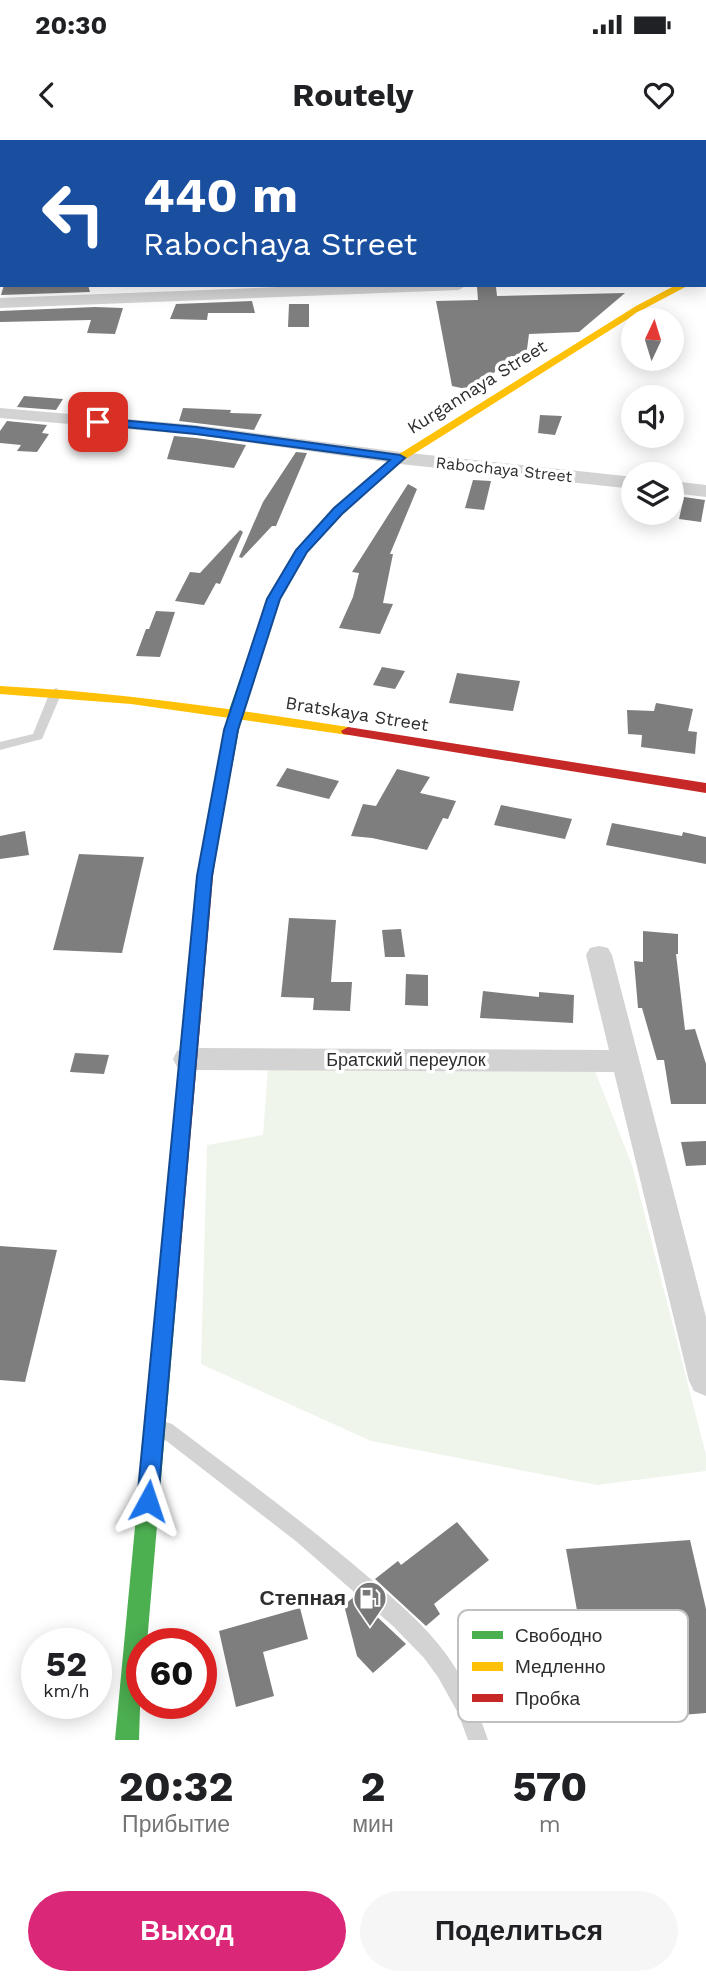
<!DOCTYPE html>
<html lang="ru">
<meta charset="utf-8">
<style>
body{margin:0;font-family:"Work Sans",sans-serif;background:#f6f6f6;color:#202124;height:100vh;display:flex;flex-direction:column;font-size:26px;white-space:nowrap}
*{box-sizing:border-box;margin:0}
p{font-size:23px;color:#757577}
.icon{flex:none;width:38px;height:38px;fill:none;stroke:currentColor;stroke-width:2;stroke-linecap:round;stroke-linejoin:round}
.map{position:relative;height:1600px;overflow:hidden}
.drawer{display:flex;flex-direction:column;background:#fff;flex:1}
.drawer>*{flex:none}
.hud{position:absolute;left:0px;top:0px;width:707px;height:147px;box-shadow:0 4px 18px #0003;background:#1a4fa0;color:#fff;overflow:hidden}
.needle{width:46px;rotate:4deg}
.buttons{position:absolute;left:621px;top:168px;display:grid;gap:14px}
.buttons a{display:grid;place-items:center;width:63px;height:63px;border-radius:50%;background:#fff;box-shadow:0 4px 18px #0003;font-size:35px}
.speed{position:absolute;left:21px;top:1488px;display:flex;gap:14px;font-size:35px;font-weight:700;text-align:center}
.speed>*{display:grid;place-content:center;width:91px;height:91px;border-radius:50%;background:#fff;box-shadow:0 4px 18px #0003;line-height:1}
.speed small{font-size:18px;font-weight:400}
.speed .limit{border:10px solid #d22;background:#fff;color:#111}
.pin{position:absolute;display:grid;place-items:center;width:60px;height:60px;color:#fff;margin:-30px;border-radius:14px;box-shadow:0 4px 10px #0006}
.me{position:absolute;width:77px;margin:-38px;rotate:5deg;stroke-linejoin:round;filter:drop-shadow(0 0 5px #0008)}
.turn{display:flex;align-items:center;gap:24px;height:147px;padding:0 28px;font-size:32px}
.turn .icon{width:91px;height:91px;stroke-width:2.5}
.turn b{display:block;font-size:49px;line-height:60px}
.eta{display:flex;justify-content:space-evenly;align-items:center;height:119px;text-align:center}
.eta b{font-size:42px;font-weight:700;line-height:49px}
.primary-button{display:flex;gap:14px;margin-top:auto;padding:14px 28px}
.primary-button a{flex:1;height:80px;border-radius:42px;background:#db2777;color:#fff;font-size:28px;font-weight:700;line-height:80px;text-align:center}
.primary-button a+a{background:#f6f6f6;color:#202124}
.status{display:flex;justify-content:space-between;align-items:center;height:49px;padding:0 35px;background:#fff;direction:ltr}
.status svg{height:19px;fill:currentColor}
header{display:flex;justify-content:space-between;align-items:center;height:91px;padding:0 28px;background:#fff;font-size:32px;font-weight:700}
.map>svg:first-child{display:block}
.green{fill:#eff5eb}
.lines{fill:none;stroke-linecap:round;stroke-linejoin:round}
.river{fill:#d7e4f3;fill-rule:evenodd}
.building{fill:#7e7e7e}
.lane{fill:#d3d3d3;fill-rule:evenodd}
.street{fill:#d3d3d3;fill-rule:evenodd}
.fast{fill:#4caf50;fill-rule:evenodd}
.slow{fill:#ffc107;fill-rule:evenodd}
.jam{fill:#c62828;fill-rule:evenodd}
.route{fill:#1a73e8;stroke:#114b97;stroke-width:2}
.labels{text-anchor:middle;stroke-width:7;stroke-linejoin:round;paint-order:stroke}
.far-street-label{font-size:16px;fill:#2e2e2e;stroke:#fff}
.street-label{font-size:18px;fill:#2e2e2e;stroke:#fff}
.near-poi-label{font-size:21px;font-weight:bold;fill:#2e2e2e;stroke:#fff;text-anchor:end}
.key{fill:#fff;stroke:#c0c0c0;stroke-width:2}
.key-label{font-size:19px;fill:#2e2e2e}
</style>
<div class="status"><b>20:30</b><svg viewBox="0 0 49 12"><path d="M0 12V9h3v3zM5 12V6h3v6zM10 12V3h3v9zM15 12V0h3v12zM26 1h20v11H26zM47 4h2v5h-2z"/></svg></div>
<header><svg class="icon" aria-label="back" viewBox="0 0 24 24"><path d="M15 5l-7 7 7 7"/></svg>Routely<svg class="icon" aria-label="heart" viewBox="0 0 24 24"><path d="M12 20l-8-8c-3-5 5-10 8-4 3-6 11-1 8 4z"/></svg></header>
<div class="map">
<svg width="706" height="1600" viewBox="0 0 706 1600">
<rect width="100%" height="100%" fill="#fff"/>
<path class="green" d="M 268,929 L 595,931 L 632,1025 L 706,1315 L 706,1331 L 597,1345 L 371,1301 L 201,1224 L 207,1005 L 263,995 Z"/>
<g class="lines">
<g class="river">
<path d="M 74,0 L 101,0 L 73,2 Z"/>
<path d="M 0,15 L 2,15 L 0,30 Z"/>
</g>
</g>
<g class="building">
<path d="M 4,145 L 88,145 L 90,152 L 1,155 Z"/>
<path d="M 477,147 L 496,147 L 497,156 L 625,153 L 579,192 L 529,194 L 526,217 L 511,216 L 475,251 L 452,246 L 436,161 L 478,160 Z"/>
<path d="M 252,161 L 255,173 L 208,173 L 207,180 L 170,179 L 176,164 Z"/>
<path d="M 289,164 L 309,164 L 309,187 L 288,187 Z"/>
<path d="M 95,167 L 123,168 L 115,194 L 87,193 L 91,180 L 0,182 L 0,171 Z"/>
<path d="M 24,256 L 63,259 L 56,270 L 17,267 Z"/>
<path d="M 183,268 L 231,270 L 230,273 L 262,274 L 254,290 L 179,281 Z"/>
<path d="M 540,275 L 562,276 L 555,295 L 538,293 Z"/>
<path d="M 7,281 L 47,285 L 42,293 L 49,294 L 37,312 L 17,311 L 21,305 L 0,303 L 0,291 Z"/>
<path d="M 174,296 L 196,298 L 246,305 L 234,328 L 167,319 Z"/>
<path d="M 296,312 L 307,313 L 276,386 L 272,386 L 242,418 L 239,417 L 263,362 Z"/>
<path d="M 473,340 L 491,341 L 484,370 L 465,368 Z"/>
<path d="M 408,344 L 417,349 L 390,414 L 393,414 L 383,463 L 393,464 L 380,494 L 339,488 L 353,457 L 359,433 L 352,432 Z"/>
<path d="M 684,357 L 705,360 L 701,382 L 679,379 Z"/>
<path d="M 240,390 L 243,392 L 220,444 L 216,443 L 204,465 L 175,461 L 190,432 L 200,433 Z"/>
<path d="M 156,471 L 175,472 L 160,517 L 136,516 L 146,489 L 149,489 Z"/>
<path d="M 382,527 L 405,531 L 395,549 L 373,545 Z"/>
<path d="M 457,533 L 520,541 L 513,571 L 449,563 Z"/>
<path d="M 656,563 L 693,569 L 688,591 L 697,592 L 695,614 L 641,607 L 642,595 L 628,594 L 627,570 L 654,571 Z"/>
<path d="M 287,628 L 339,641 L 329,659 L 276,646 Z"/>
<path d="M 397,629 L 430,637 L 420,653 L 456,661 L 448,679 L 443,678 L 427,710 L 372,698 L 351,696 L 363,664 L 376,666 Z"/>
<path d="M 501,665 L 572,679 L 565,699 L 494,685 Z"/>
<path d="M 612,683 L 682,696 L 683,692 L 706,697 L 706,724 L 606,705 Z"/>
<path d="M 25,691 L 29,715 L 0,719 L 0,696 Z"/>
<path d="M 79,714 L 144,717 L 122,813 L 53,810 Z"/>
<path d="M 289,778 L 336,780 L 331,842 L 352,842 L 350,871 L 313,870 L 314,858 L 281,857 Z"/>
<path d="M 401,789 L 405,817 L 385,817 L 382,790 Z"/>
<path d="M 643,791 L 678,794 L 678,814 L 676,814 L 685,890 L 695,889 L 706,924 L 706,964 L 671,964 L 664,920 L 657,920 L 642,868 L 638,868 L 634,821 L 643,822 Z"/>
<path d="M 406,834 L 428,835 L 428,866 L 405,865 Z"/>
<path d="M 483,851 L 539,857 L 539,852 L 574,855 L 573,883 L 480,878 Z"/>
<path d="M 75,913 L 109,915 L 104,934 L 70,932 Z"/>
<path d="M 706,1001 L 706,1025 L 686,1026 L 681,1002 Z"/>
<path d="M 0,1106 L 57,1110 L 25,1242 L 0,1240 Z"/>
<path d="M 457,1382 L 489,1420 L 434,1464 L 440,1474 L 426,1486 L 375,1439 L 398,1421 L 401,1425 Z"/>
<path d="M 690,1400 L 706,1469 L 706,1573 L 597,1582 L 566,1409 Z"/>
<path d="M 355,1456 L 406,1504 L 373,1533 L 357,1516 L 344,1465 Z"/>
<path d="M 300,1468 L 308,1499 L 263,1512 L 274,1556 L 236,1567 L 219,1491 Z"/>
</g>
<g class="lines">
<g class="lane">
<path d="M 56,548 L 62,552 L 42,599 L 0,610 L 0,602 L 33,594 L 50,552 Z"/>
<path d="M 166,1282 L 172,1284 C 238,1334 304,1382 366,1435 C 394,1459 425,1485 446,1514 C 465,1540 478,1570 488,1600 L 468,1600 L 458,1573 L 438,1537 L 424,1518 L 394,1487 L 297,1402 L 160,1296 L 157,1290 L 160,1284 Z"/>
</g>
<g class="street">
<path d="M 8,0 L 27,0 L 6,2 Z"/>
<path d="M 313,0 L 335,0 L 311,2 Z"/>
<rect x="0" y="56" width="2" height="8"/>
<path d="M 330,145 L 467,145 L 459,150 L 0,168 L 0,158 Z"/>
<path d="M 0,268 L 196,285 L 400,312 L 634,337 L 634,349 L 400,324 L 196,295 L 0,278 Z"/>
<path d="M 672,341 L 706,345 L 706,357 L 672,353 Z"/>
<path d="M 599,806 L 608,808 L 612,815 L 706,1177 L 706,1256 L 694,1251 L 689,1241 L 614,932 L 187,930 L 177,927 L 173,919 L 177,911 L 187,908 L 609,910 L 586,815 L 590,808 Z"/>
</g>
<g class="fast">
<path d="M 282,442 L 288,446 L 280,459 L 242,573 L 217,708 L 210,713 L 203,708 L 228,573 L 268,459 L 278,443 Z"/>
<path d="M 166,1155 L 173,1157 L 176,1163 L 147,1503 L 142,1503 L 139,1600 L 115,1600 L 156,1163 L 159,1157 Z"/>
</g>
<g class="slow">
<path d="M 676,145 L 689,145 L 642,170 L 404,320 L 342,373 L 307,412 L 286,449 L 278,449 L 276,446 L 298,407 L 334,369 L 396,316 L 636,166 Z"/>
<path d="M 0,546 C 117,552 232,569 348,587 L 355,591 L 348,595 L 131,564 L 0,554 Z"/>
</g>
<g class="jam">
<path d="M 348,587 L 706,643 L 706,653 L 343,594 L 341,591 Z"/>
<path d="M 210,703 L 217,708 L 213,736 L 176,1163 L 173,1169 L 166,1171 L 159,1169 L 156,1163 L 197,736 L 203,708 Z"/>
</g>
</g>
<path class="route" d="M 98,278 L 196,287 L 400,315 L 405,318 L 342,374 L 307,412 L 280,459 L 238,590 L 212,736 L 158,1361 L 155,1368 L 148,1371 L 140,1368 L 137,1361 L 197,736 L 224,590 L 267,459 L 296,410 L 334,368 L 390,320 L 196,294 L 94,284 L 93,282 Z"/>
<defs>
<symbol id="fuel-pin" viewBox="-11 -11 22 30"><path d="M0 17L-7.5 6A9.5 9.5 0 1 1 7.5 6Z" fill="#777" stroke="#fff"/><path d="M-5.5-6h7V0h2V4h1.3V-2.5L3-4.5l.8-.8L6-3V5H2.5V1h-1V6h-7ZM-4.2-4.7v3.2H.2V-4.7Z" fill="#fff"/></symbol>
</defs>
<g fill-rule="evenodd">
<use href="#fuel-pin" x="351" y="1439" width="38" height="52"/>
</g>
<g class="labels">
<g class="far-street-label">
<text transform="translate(504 329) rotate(6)" y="6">Rabochaya Street</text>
</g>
<g class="street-label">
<text transform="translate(477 247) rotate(-32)" y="6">Kurgannaya Street</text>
<text transform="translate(357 574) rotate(9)" y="6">Bratskaya Street</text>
<text x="406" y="926">Братский переулок</text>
</g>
<g class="near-poi-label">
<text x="346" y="1465">Степная</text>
</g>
</g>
<rect x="458" y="1470" width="230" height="112" rx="10" class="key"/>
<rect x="472" y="1491" width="31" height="8" fill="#4caf50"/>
<rect x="472" y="1522" width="31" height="9" fill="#ffc107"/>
<rect x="472" y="1554" width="31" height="8" fill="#c62828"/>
<g class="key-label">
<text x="515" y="1502">Свободно</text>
<text x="515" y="1533">Медленно</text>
<text x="515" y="1565">Пробка</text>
</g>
</svg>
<div class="buttons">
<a><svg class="needle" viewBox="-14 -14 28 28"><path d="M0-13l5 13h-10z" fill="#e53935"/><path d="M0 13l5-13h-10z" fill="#757577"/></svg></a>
<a><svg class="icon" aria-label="sound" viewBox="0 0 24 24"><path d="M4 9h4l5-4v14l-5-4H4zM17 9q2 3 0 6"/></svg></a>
<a><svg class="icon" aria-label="layers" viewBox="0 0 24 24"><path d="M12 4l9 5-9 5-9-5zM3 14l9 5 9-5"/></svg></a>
</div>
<div class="speed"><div>52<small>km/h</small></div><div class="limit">60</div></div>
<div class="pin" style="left:98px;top:282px;background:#d93025"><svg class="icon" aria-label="arrive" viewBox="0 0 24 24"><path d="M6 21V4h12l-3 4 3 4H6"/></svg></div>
<svg class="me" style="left:148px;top:1361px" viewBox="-20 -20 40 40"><path d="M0-17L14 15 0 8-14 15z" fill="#1a73e8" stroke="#fff" stroke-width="4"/></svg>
<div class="hud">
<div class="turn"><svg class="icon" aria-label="left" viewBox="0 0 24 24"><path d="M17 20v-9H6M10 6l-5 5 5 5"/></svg><div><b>440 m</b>Rabochaya Street</div></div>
</div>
</div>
<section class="drawer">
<div class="eta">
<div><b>20:32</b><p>Прибытие</p></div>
<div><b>2</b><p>мин</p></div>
<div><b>570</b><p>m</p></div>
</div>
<div class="primary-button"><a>Выход</a><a>Поделиться</a></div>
</section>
